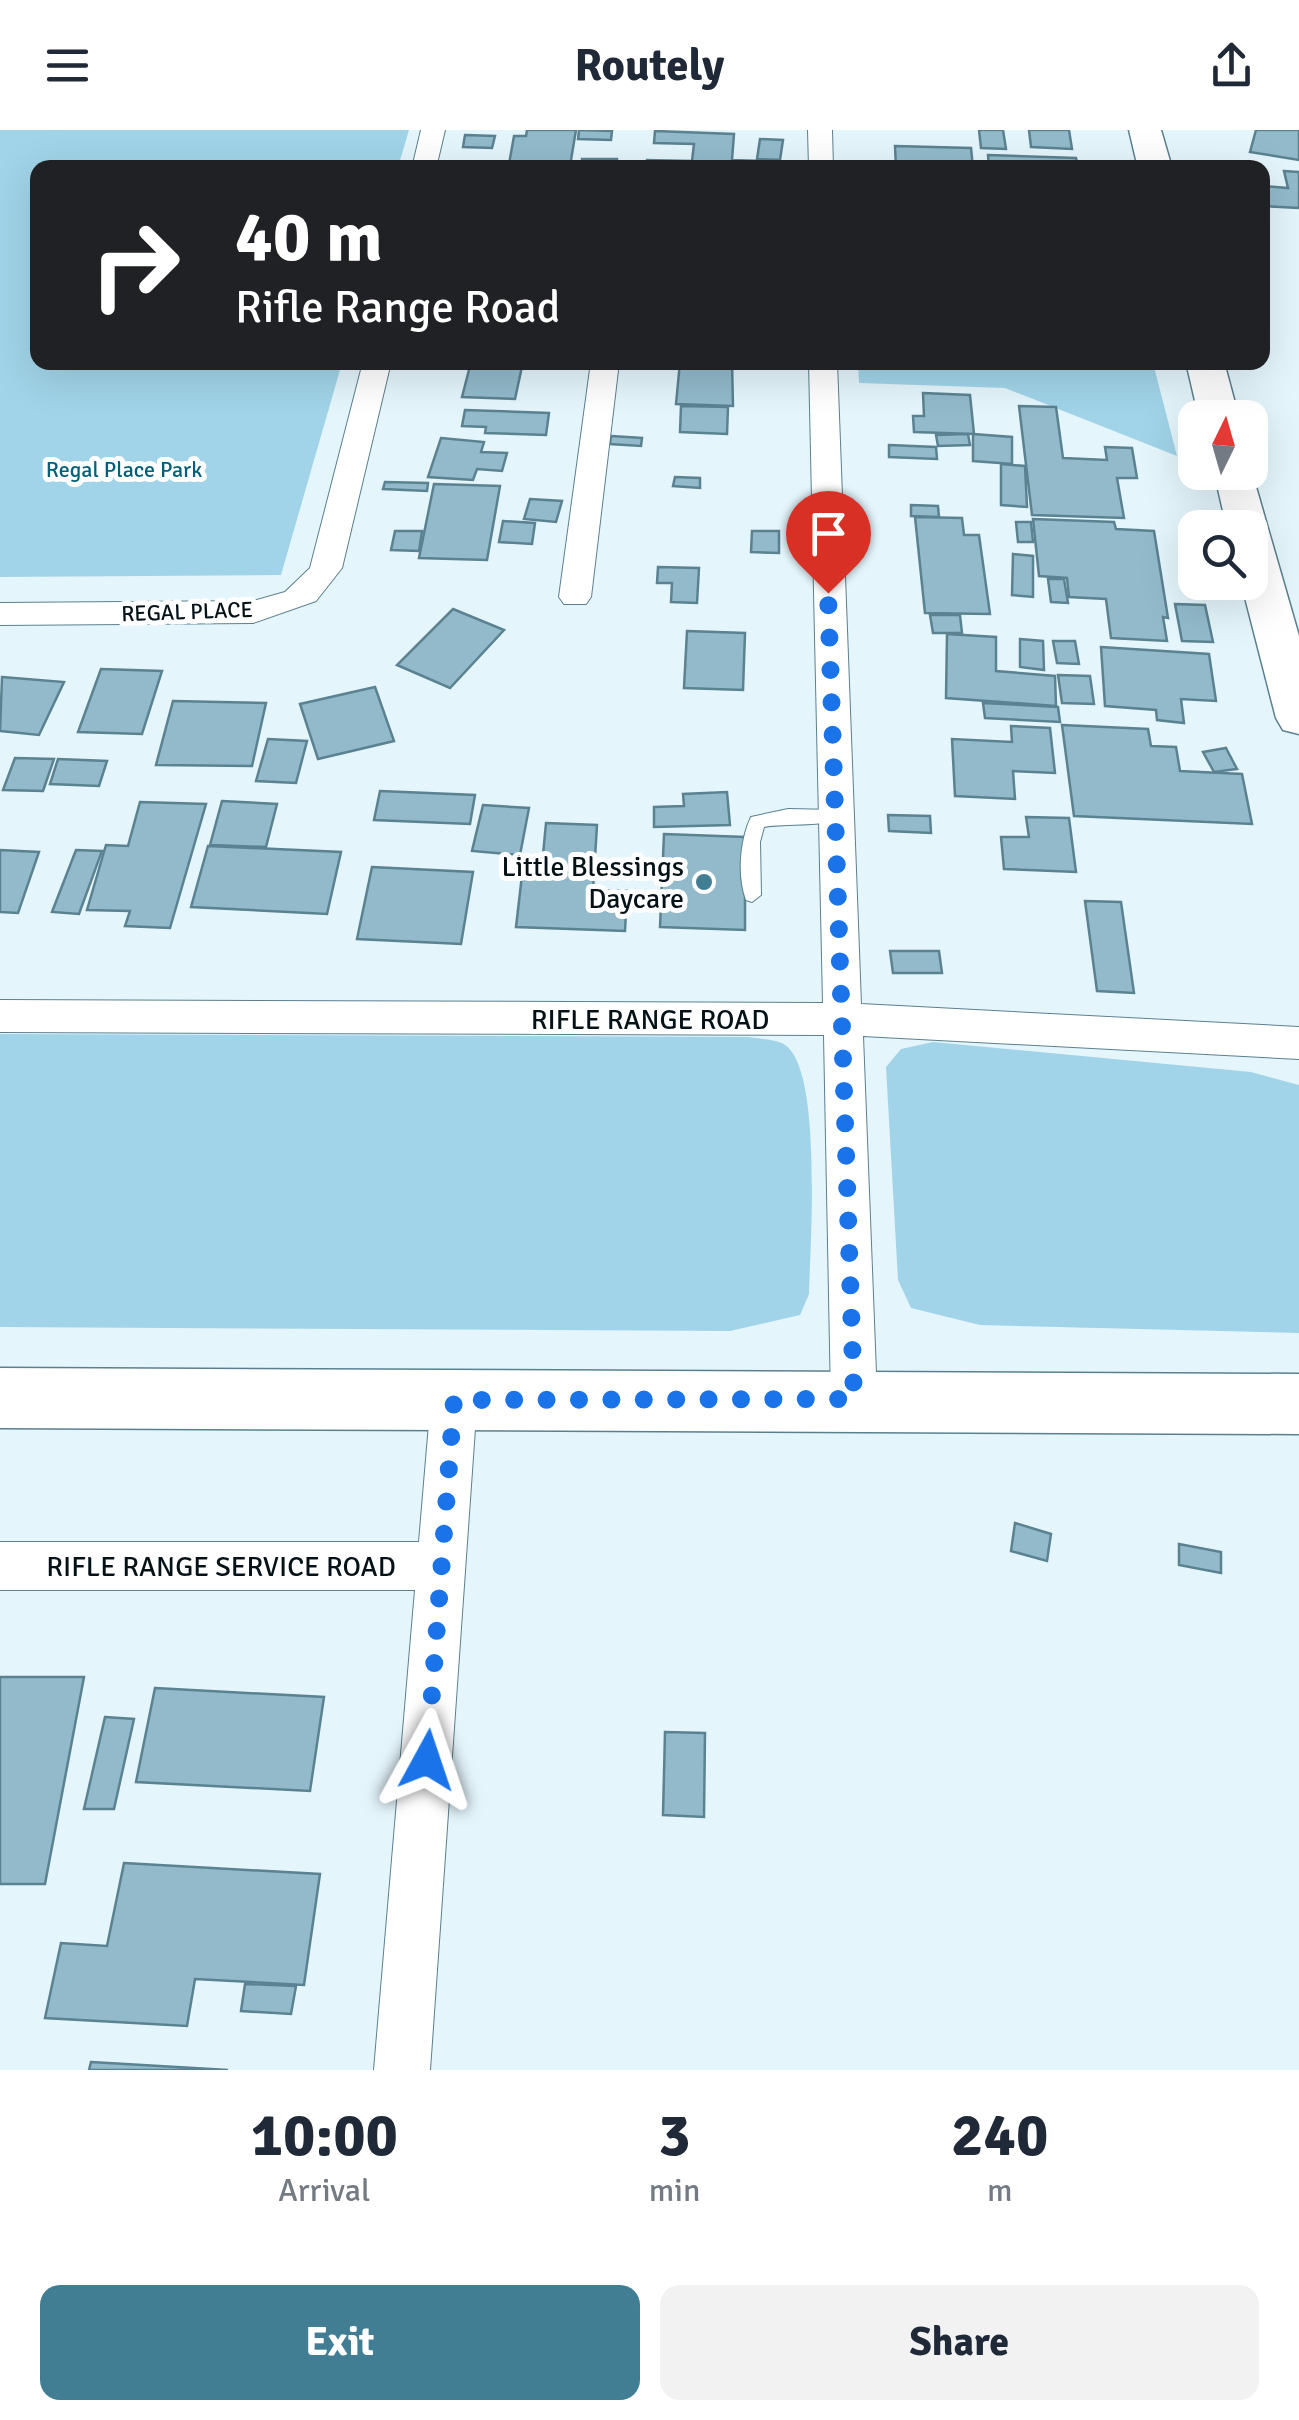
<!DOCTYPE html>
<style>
body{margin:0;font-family:Signika,sans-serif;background:#f2f2f3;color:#1f2937;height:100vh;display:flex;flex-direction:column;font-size:38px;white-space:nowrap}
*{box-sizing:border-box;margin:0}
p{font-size:32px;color:#747a83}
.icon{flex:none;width:55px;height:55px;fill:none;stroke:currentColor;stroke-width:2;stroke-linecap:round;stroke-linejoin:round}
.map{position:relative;height:1940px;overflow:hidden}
.sheet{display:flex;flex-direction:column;background:#fff;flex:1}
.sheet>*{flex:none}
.guide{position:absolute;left:30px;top:30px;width:1240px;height:210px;border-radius:20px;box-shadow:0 10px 40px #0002;background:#202124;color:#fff;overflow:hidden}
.needle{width:65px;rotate:5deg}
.controls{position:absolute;left:1178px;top:270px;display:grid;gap:20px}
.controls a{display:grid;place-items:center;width:90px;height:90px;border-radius:20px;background:#fff;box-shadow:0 10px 40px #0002;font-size:50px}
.pin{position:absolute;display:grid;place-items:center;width:85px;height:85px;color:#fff;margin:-102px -42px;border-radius:50% 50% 50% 0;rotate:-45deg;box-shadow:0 0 10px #0007}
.pin .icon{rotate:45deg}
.me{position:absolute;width:110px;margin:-55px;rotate:5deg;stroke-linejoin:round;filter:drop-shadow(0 0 8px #0008)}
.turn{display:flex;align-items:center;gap:35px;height:210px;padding:0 40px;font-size:45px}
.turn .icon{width:130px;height:130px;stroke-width:2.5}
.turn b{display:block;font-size:70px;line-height:85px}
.eta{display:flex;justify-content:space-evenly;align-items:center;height:170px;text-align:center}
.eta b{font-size:60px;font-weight:700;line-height:70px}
.button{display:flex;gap:20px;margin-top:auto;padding:20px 40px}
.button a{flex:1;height:115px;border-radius:20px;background:#417e94;color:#fff;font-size:40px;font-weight:700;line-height:115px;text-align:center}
.button a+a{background:#f2f2f3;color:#1f2937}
header{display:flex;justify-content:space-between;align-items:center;height:130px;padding:0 40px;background:#fff;font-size:45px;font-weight:700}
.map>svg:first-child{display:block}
.green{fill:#a1d4e9}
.building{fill:#92bacb;stroke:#5b8291;stroke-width:2.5}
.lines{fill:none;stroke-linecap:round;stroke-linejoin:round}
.service-casing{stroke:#5a808f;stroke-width:2}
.minor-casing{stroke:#5a808f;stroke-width:2}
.secondary-casing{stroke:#5a808f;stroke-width:3}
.service{fill:#fff;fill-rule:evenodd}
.minor{fill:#fff;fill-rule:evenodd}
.secondary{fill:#fff;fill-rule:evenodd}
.route{stroke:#1a73e8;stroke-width:18;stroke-dasharray:0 32.4}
.poi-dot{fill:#417e94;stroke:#fff;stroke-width:4}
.labels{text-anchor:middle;stroke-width:10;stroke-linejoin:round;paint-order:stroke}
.far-park-label{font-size:22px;fill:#005f79;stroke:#fff}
.far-street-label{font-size:22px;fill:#041218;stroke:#fff}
.poi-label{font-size:28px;fill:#041218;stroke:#fff;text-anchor:end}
.street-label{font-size:28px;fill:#041218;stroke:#fff}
</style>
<header><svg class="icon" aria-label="menu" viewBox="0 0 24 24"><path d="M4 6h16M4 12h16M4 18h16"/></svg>Routely<svg class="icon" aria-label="share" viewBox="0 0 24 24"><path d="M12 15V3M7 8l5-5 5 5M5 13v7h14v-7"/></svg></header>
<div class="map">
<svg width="1299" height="1940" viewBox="0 0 1299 1940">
<rect width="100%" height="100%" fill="#e4f5fc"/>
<g class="green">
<path d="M 0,0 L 409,0 L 398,37 L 38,38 L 38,232 L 342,233 L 281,445 L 0,447 Z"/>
<path d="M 858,233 L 1153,233 L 1177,326 L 1005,258 L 859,253 Z"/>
<path d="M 0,904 L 748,907 C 758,909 776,909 785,915 C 823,940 810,1117 809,1164 L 800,1185 L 730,1201 L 0,1197 Z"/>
<path d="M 933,912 L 1251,942 L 1299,955 L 1299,1203 L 980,1195 L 911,1178 L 898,1150 L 886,937 L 901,919 Z"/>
</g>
<g class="building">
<path d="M 527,0 L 576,0 L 570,36 L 509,34 L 514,6 L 526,6 Z"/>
<path d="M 579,0 L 612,1 L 611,10 L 578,9 Z"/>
<path d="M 979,0 L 1003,0 L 1006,19 L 981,18 Z"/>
<path d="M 1029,0 L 1069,0 L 1072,19 L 1031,17 Z"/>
<path d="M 1256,0 L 1299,0 L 1299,30 L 1250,22 Z"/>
<path d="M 655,1 L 734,4 L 732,30 L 789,32 L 789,38 L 646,38 L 647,30 L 692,31 L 694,14 L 654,13 Z"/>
<path d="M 465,5 L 495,6 L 492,18 L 463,17 Z"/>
<path d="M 760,9 L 783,10 L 780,30 L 757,29 Z"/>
<path d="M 895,16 L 971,18 L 973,38 L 896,38 Z"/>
<path d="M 988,25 L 1076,28 L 1078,36 L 989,38 Z"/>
<rect x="582" y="29" width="35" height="9"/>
<path d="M 1284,41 L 1299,42 L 1299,78 L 1262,76 L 1262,56 L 1288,58 Z"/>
<path d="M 471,232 L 523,232 L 515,269 L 462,267 Z"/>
<path d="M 680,232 L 732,232 L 733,276 L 676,274 Z"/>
<path d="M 923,263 L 970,265 L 974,304 L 914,302 L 913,286 L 924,286 Z"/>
<path d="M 681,276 L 728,277 L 727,304 L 680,302 Z"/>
<path d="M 1019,276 L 1056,277 L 1063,328 L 1107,330 L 1105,317 L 1132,318 L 1137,348 L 1117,348 L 1124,388 L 1032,385 Z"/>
<path d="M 465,280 L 549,283 L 546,305 L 485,303 L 486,297 L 462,296 Z"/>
<path d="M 968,304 L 970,315 L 938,316 L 936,305 Z"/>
<path d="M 973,304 L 1012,307 L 1012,334 L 973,331 Z"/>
<path d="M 611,306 L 642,308 L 641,316 L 610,314 Z"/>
<path d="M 441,308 L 484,312 L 481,322 L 507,323 L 502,341 L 477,339 L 473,350 L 428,347 Z"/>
<path d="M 889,315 L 936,317 L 937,329 L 889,327 Z"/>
<path d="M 1001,334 L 1025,336 L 1027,377 L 1001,375 Z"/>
<path d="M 675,347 L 700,348 L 700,358 L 673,356 Z"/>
<path d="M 385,352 L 428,353 L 427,361 L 383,359 Z"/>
<path d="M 434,354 L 500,356 L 487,430 L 419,428 Z"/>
<path d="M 530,369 L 562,371 L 556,392 L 524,389 Z"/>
<path d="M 911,375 L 938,376 L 939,387 L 911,386 Z"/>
<path d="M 915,387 L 962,388 L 964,405 L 979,405 L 990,484 L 925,483 Z"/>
<path d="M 1033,389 L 1114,392 L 1116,399 L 1154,401 L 1168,488 L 1163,487 L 1167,511 L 1111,508 L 1106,469 L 1069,467 L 1067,448 L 1039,446 Z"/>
<path d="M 503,391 L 535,393 L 532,414 L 499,412 Z"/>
<path d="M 1016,392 L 1031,392 L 1033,412 L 1018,412 Z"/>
<path d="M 395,401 L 422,401 L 419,421 L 391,420 Z"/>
<path d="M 752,401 L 779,401 L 779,423 L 751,422 Z"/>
<path d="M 1013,424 L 1033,426 L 1033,467 L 1012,465 Z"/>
<path d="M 658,437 L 699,438 L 697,473 L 671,472 L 672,453 L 657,453 Z"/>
<path d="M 1048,449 L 1064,449 L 1068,473 L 1051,472 Z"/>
<path d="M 1175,474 L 1205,475 L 1213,512 L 1182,511 Z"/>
<path d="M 453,479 L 504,500 L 450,558 L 397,535 Z"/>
<path d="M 930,485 L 960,485 L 962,503 L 933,503 Z"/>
<path d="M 687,501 L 745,503 L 743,560 L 684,558 Z"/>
<path d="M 947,504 L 996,507 L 996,541 L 1055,546 L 1056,576 L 946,568 Z"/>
<path d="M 1020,509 L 1043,511 L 1044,540 L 1020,537 Z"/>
<path d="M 1053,511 L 1075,511 L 1079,534 L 1057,533 Z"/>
<path d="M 1101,517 L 1209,524 L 1216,571 L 1181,569 L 1184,593 L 1157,590 L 1156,580 L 1105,576 Z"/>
<path d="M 101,539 L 162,541 L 142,604 L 78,602 Z"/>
<path d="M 1058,545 L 1090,546 L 1094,574 L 1062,573 Z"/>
<path d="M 2,547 L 64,552 L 39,605 L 0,601 Z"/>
<path d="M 375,557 L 394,611 L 318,629 L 300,574 Z"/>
<path d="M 173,571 L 266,573 L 252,636 L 156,635 Z"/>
<path d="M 983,573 L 1058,577 L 1060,592 L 985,588 Z"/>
<path d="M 1062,595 L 1148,599 L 1151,616 L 1176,617 L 1180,641 L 1242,644 L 1252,694 L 1074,686 Z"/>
<path d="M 1011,596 L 1050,598 L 1055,643 L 1013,641 L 1015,669 L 955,666 L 952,609 L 1012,612 Z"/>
<path d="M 268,609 L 307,611 L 296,653 L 256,651 Z"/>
<path d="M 1226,618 L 1237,639 L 1214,642 L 1203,622 Z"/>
<path d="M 15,628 L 54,629 L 43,661 L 3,660 Z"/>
<path d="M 58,629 L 107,631 L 99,656 L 50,654 Z"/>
<path d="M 380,661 L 475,665 L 470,694 L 374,690 Z"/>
<path d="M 727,662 L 730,695 L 654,697 L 654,677 L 684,676 L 683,664 Z"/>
<path d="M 222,671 L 277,674 L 266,717 L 210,715 Z"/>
<path d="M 140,672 L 206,674 L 170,798 L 125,796 L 130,781 L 87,780 L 106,715 L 128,716 Z"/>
<path d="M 483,675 L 529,678 L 520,725 L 472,721 Z"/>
<path d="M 888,685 L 930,686 L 931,703 L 889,701 Z"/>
<path d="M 1026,687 L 1069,688 L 1076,742 L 1004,739 L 1001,707 L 1029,707 Z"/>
<path d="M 546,693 L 597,695 L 593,760 L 627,761 L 625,801 L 516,797 L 522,745 L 541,746 Z"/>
<path d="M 664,704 L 745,707 L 745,800 L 660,797 Z"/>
<path d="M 208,716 L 341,722 L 327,784 L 191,777 Z"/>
<path d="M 0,720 L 39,722 L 18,783 L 0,782 Z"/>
<path d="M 76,720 L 102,721 L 79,784 L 52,782 Z"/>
<path d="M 372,737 L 473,742 L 461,814 L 357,809 Z"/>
<path d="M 1085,771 L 1121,772 L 1134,863 L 1097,861 Z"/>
<path d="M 890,821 L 939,821 L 942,843 L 893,843 Z"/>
<path d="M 1015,1393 L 1051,1404 L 1047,1431 L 1011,1421 Z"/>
<path d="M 1179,1414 L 1221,1422 L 1221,1443 L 1179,1435 Z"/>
<path d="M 0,1547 L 84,1547 L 45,1754 L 0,1754 Z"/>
<path d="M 155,1558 L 324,1567 L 310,1661 L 136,1652 Z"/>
<path d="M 105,1587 L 134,1589 L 114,1679 L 84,1679 Z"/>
<path d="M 665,1602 L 705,1603 L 704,1687 L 663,1685 Z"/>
<path d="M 124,1733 L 320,1744 L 304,1855 L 195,1849 L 187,1896 L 45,1888 L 61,1813 L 107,1816 Z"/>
<path d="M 245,1854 L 296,1856 L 291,1884 L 241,1881 Z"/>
<path d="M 91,1932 L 228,1940 L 89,1940 Z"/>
</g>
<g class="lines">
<defs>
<path id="service" d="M 788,679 L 834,680 L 843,687 C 832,697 784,693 764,697 L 760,712 L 761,765 L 752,772 L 746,770 C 737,746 740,710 751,687 Z"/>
<g id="minor">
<path d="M 421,0 L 445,0 L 436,38 L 412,38 Z"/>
<path d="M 808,0 L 832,0 L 833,38 L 809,38 Z"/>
<path d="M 363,232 L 391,232 L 342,438 L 316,471 L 253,493 L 0,495 L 0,473 L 253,471 L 285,462 L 310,438 Z"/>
<path d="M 591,232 L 619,232 L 591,467 L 586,474 L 564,474 L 559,467 Z"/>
<path d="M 809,232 L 837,232 L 861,874 L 1299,897 L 1299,929 L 863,906 L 877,1269 L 870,1284 L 854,1290 L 838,1284 L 831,1269 L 824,905 L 0,902 L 0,870 L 823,873 Z"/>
<path d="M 454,1249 L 470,1255 L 477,1270 L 430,1940 L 374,1940 L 415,1460 L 0,1460 L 0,1412 L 419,1412 L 431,1270 L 438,1255 Z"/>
</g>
<g id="secondary">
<path d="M 1129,0 L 1161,0 L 1172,38 L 1138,38 Z"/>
<path d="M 1186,232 L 1224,232 L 1239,288 L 1199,288 Z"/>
<path d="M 1250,336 L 1299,506 L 1299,604 L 1283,600 L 1276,588 L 1241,452 L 1250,452 L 1250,398 L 1227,398 L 1214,342 L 1250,342 Z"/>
<path d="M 0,1238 L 1299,1244 L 1299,1304 L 0,1298 Z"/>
</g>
</defs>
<use href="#service" class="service-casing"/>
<use href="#minor" class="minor-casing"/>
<use href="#secondary" class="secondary-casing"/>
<use href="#service" class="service"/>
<use href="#minor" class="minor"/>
<use href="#secondary" class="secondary"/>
</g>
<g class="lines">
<path class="route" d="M 427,1630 L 454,1270 L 854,1269 L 828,463"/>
</g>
<circle class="poi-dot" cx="704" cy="752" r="10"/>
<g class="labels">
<g class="far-park-label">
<text x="124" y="347">Regal Place Park</text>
</g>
<g class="far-street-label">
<text transform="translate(187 481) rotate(-2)" y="8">REGAL PLACE</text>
</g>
<g class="poi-label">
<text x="684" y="746">Little Blessings<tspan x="684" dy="32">Daycare</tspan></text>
</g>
<g class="street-label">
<text x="650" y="899">RIFLE RANGE ROAD</text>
<text x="221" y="1446">RIFLE RANGE SERVICE ROAD</text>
</g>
</g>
</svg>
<div class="controls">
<a><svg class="needle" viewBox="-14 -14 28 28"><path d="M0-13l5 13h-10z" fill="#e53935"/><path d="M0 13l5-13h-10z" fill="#747a83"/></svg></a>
<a><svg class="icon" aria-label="search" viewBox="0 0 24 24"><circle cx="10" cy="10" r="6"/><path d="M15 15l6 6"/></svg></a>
</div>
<div class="pin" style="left:828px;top:463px;background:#d93025"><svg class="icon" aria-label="arrive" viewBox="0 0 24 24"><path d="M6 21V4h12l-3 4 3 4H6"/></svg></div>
<svg class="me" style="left:427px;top:1630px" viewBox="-20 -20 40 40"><path d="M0-17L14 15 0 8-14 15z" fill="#1a73e8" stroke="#fff" stroke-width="4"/></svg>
<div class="guide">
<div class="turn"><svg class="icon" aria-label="right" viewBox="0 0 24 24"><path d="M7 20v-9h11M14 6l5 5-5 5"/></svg><div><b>40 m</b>Rifle Range Road</div></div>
</div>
</div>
<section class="sheet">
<div class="eta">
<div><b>10:00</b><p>Arrival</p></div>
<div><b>3</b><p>min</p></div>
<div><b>240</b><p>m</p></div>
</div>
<div class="button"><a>Exit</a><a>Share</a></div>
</section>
